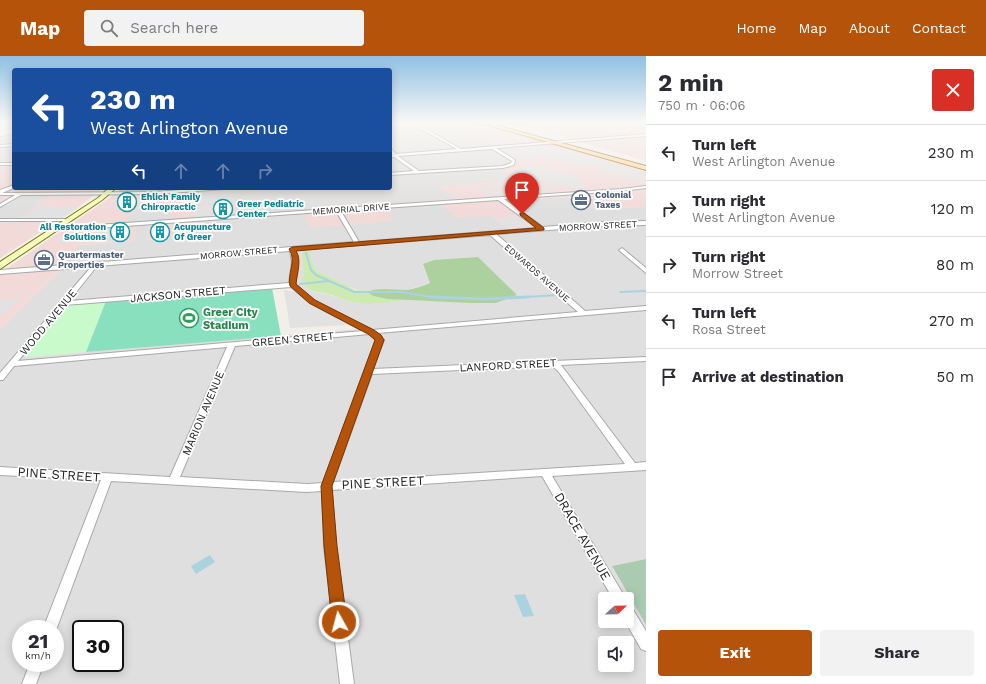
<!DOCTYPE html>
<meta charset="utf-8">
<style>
body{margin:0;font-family:"Work Sans",sans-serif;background:#f2f2f3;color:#2b2b33;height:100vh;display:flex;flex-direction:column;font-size:15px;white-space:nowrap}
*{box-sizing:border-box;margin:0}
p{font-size:13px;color:#7c7c81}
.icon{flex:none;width:22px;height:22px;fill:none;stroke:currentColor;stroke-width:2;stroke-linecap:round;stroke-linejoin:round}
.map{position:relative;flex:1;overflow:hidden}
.drawer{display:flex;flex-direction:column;background:#fff;width:340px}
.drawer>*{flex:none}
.hud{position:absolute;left:12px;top:12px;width:380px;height:122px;border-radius:4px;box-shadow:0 2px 10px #0003;background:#1a4fa0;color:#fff;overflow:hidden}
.needle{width:26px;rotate:68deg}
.controls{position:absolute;left:598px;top:536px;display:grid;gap:8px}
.controls a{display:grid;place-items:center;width:36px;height:36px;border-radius:4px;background:#fff;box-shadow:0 2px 10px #0003;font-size:20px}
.speed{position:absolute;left:12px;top:564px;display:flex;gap:8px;font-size:20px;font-weight:700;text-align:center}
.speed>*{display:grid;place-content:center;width:52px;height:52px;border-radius:50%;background:#fff;box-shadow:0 2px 10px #0003;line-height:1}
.speed small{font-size:10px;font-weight:400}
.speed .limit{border:2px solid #111;border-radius:6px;background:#fff;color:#111}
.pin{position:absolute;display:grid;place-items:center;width:34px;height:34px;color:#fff;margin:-41px -17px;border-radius:50% 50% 50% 0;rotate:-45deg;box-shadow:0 0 4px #0007}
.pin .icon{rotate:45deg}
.me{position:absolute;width:44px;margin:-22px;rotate:353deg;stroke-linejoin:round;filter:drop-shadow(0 0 3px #0008)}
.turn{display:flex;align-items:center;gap:14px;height:84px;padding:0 12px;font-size:18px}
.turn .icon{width:52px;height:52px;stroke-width:2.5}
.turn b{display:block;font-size:28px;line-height:34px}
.lanes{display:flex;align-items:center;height:38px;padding:0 12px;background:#0003;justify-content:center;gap:20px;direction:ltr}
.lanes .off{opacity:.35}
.round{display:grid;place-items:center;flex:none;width:42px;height:42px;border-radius:4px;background:#f2f2f3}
.head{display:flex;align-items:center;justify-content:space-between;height:68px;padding:0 12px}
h1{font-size:24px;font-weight:700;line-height:30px}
.action{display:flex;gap:8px;margin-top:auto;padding:8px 12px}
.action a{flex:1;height:46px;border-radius:4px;background:#b45309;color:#fff;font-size:16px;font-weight:700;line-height:46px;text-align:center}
.action a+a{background:#f2f2f3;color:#2b2b33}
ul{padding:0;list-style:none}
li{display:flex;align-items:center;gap:12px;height:56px;padding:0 12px;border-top:1px solid #e1e1e2}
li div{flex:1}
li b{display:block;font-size:15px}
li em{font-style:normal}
header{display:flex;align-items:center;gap:24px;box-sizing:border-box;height:56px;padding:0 20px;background:#b45309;color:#fff}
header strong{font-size:19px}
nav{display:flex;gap:22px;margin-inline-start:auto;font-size:14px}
.search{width:280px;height:36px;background:#f2f2f3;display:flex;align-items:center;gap:10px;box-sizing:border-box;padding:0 14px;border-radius:4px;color:#7c7c81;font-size:15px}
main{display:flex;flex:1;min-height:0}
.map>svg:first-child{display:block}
.residential{fill:#e0dfdf;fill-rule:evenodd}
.commercial{fill:#f2dad9}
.religious{fill:#d0d0d0}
.grass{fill:#cdebb0}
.forest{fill:#add19e}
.cemetery{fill:#aacbaf}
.park{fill:#c8facc}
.pitch{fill:#88e0be}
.parking{fill:#e2e2e2}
.water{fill:#aad3df}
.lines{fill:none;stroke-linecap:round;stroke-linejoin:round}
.stream-far2{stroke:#aad3df;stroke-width:1.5}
.stream-far1{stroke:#aad3df;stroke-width:2}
.stream{stroke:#aad3df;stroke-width:3}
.street-casing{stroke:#a9a9a9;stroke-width:2}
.secondary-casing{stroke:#707d05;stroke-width:2}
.primary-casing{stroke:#a06b00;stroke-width:2}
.street{fill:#fff;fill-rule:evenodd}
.secondary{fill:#f7fabf;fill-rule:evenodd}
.primary{fill:#fcd6a4;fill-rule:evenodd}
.route{fill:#b45309;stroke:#753606}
.labels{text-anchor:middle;stroke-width:3.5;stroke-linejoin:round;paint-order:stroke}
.far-service-label{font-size:9px;font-weight:bold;fill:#4e5e75;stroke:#fff;text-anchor:start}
.far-culture-label{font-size:9px;font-weight:bold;fill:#0d838f;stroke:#fff;text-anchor:start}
.far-street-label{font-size:9px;fill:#222;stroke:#fff}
.street-label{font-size:11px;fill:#222;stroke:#fff}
.leisure-label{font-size:11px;font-weight:bold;fill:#27864d;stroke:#fff;text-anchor:start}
.near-street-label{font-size:13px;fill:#222;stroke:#fff}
</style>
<header>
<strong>Map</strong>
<div class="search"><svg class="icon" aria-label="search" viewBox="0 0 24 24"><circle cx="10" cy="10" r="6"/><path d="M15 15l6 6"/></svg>Search here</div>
<nav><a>Home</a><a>Map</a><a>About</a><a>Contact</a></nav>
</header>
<main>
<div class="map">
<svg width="646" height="628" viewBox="0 0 646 628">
<rect width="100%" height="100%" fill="#f2efe9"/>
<g class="residential">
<path d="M 390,66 L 427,66 L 477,78 L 508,89 L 493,90 L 516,104 L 517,108 L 502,112 L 522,124 L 441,131 L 458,144 L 492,160 L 508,173 L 542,170 L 506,144 L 568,141 L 583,151 L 646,152 L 646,503 L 612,510 L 646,569 L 646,628 L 0,628 L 0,274 L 62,213 L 77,189 L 134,185 L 136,170 L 149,169 L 146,184 L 176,182 L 177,168 L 242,163 L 238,147 L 169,164 L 122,167 L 155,136 L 184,134 L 186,132 L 390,132 ZM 423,209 L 516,239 L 496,247 L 405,244 L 367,247 L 352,246 L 327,238 L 312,236 L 302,225 L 304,217 L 314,211 L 318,216 L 361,236 L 407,234 L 430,227 ZM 272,232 L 292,232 L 320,252 L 358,273 L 25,301 L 106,245 ZM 605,543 L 627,543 L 627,565 L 605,565 ZM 21,573 L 55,573 L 55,607 L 21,607 ZM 81,573 L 115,573 L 115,607 L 81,607 ZM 605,587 L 627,587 L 627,609 L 605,609 Z"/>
<path d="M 14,79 L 14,109 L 0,108 L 0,82 Z"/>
<path d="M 23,139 L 52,139 L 12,167 L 0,166 L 0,151 Z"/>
</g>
<g class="commercial">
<path d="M 427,66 L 470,66 L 554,88 L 646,116 L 646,152 L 583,151 L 568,141 L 507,144 L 543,170 L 508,173 L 492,160 L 455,162 L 439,146 L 457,144 L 441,131 L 521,124 L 501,112 L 513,110 L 517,108 L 515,104 L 493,90 L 506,88 L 477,78 Z"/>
<path d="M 500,66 L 646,66 L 646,105 L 566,82 Z"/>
<path d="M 0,108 L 14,109 L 14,132 L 103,132 L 76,153 L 0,202 L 0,166 L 12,167 L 51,139 L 23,139 L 0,151 Z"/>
<path d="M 118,136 L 155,136 L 123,167 L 169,164 L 171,153 L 239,147 L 243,163 L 177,168 L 176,182 L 146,184 L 149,170 L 137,170 L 134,185 L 77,189 L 62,213 L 0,274 L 0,217 Z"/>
<path d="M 383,153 L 394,165 L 311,172 L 304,159 Z"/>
</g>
<path class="religious" d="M 121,132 L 186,132 L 184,134 L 155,136 L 118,136 Z"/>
<path class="grass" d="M 308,195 L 314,211 L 318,216 L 349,230 L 354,234 L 367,236 L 373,240 L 405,244 C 388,246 369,250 352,246 C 344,244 336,240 328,238 C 315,235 310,238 302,225 L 304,217 L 302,196 Z"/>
<path class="forest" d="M 478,201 L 517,239 L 496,247 L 470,247 L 388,243 L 373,240 L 367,236 C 381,231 391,234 406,234 C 414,233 422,230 430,227 L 423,208 L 434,204 Z"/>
<path class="cemetery" d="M 646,503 L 646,569 L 612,510 Z"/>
<path class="park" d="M 106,245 L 86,296 L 24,301 L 65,249 Z"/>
<path class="pitch" d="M 272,232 L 281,280 L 86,296 L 106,245 Z"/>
<g class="parking">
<path d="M 533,89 L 547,90 L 561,94 L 568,94 L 642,117 L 646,119 L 646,124 L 638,125 L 585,108 L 577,109 L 540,99 L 527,99 L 536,103 L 520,104 L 498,92 Z"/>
<path d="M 539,110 L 559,117 L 565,116 L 584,123 L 579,124 L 587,127 L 585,129 L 589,130 L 573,133 L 568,131 L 570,130 L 565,128 L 553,130 L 511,114 Z"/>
<path d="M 532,126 L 542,130 L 528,129 L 534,133 L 536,133 L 534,131 L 547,131 L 552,135 L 493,139 L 490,138 L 491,139 L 485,140 L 477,132 L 491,130 L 490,129 L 514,127 L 521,131 L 484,133 L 488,136 L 487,135 L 524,132 L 529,133 L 519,127 Z"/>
<path d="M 40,150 L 76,153 L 61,163 L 20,162 Z"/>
<path d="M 209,151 L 210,157 L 238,155 L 238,159 L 193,162 L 194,152 Z"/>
<path d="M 508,160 L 518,160 L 532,170 L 509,172 L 499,164 Z"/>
<path d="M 113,172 L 111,179 L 129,178 L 128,182 L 122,182 L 121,185 L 110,186 L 110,183 L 58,187 L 60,183 L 95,180 L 97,175 L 63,177 L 64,176 Z"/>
<path d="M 284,234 L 297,236 L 305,244 L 348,269 L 290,272 Z"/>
<path d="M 20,243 L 0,260 L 0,244 Z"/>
</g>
<g class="water">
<path d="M 210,499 L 215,506 L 196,518 L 191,510 Z"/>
<path d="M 525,538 L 534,560 L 523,561 L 514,539 Z"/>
</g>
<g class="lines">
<path class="stream-far2" d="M 0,81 L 14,78"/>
<g class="stream-far1">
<path d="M 306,197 L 311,214 L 316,219 L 354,236 L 401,236 L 432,241 L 449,242"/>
<path d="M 300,228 L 329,225"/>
<path d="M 620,236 L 646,235"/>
<path d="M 510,242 L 558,239"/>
</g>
<path class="stream" d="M 430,241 L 485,243 L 528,241"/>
<defs>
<g id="street">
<path d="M 0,66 L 3,66 L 0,68 Z"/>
<path d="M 417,66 L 419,66 L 419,69 L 461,93 L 646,78 L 646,80 L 496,92 L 515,104 L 514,109 L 503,112 L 390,119 L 390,117 L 414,115 L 394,101 L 390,101 L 390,99 L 392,99 L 390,95 L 390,92 L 396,98 L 457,93 L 416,70 ZM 492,93 L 512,105 L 511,107 L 503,110 L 419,115 L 398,100 Z"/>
<path d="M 504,66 L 510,66 L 492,70 L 490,69 Z"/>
<path d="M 14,88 L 14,90 L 0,91 L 0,89 Z"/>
<rect x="0" y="107" width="14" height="2"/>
<path d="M 14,129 L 14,132 L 2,137 L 156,136 L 206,132 L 226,132 L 224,133 L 156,138 L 21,139 L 0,151 L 0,148 L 15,139 L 0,139 L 0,134 Z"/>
<path d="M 646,130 L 646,132 L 621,135 L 504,143 L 543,171 L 604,166 L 646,165 L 646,169 L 604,170 L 496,178 L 566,238 L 585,255 L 646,250 L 646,254 L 378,277 L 384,284 L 373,313 L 646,301 L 646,305 L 561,309 L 635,407 L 646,406 L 646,414 L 552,420 L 626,543 L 613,543 L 542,420 L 332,434 L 336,490 L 354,628 L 340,628 L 324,490 L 322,435 L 307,436 L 111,425 L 55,577 L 55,573 L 43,573 L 101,424 L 0,419 L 0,411 L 170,421 L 227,291 L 14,310 L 3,324 L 0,324 L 0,317 L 91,211 L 0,218 L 0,214 L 354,186 L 336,155 L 55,175 L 53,174 L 53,172 L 621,133 ZM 498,144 L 537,172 L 359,186 L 341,155 ZM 490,179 L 578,256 L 372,274 L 314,245 L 295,228 L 298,206 L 295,194 ZM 290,195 L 292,206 L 289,227 L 69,245 L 97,210 ZM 291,231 L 310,247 L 363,275 L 18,305 L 65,249 ZM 370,278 L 376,284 L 323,427 L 307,428 L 180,421 L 235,290 ZM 552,310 L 558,315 L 625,408 L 333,426 L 372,318 Z"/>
<path d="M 0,163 L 69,163 L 71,164 L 69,165 L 0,165 Z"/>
<path d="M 622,192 L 646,212 L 646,217 L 620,195 L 619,194 Z"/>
<path d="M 627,550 L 632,552 L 646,575 L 646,595 L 641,593 L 625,565 L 627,565 Z"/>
<path d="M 30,607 L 44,607 L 36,628 L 22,628 Z"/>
</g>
<path id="secondary" d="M 109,132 L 116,132 L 102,144 L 0,213 L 0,206 L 98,142 Z"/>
<path id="primary" d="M 477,66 L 484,66 L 646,110 L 646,114 Z"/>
</defs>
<use href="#street" class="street-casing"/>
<use href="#secondary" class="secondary-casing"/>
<use href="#primary" class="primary-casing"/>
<use href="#street" class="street"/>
<use href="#secondary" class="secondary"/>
<use href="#primary" class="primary"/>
</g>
<linearGradient id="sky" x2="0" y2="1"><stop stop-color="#8fc0e4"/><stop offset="0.43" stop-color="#f9f8f5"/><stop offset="1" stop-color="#f9f8f5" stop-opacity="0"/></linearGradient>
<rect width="646" height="154" fill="url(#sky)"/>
<path class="route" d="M 520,157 L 524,157 L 544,172 L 544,174 L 296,195 C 302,203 297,218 296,228 L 315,244 L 374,274 L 381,279 L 384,284 L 332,430 L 337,490 L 347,566 L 345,572 L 339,574 L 334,572 L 332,566 L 324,490 L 321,430 L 375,284 L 368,278 L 309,247 L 290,230 C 287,218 297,205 289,193 L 292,191 L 536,172 L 520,159 Z"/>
<defs>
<symbol id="office-ring" viewBox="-11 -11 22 22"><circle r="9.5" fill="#fff" stroke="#5c6f8a" stroke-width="1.5"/><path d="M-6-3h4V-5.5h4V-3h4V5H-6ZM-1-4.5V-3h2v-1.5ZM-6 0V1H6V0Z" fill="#5c6f8a"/></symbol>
<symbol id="building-ring" viewBox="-11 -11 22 22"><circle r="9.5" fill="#fff" stroke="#0f9aa8" stroke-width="1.5"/><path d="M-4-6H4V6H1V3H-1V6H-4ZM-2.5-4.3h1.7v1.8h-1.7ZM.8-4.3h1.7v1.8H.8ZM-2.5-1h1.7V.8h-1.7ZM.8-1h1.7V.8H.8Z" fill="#0f9aa8"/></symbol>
<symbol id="stadium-ring" viewBox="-11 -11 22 22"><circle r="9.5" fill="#fff" stroke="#2e9e5b" stroke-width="1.5"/><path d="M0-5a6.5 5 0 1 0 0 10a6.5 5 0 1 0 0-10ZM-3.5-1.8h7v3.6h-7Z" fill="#2e9e5b"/></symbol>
</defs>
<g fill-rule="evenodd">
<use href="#office-ring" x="570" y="133" width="22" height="22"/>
<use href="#building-ring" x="116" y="135" width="22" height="22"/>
<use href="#building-ring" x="212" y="142" width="22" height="22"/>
<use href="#building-ring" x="109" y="165" width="22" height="22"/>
<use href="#building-ring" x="149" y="165" width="22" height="22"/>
<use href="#office-ring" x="33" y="193" width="22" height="22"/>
<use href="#stadium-ring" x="178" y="251" width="22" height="22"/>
</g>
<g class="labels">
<g class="far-service-label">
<text x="595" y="142">Colonial<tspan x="595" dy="10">Taxes</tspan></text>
<text x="58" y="202">Quartermaster<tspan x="58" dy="10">Properties</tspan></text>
</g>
<g class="far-culture-label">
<text x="141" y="144">Ehlich Family<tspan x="141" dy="10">Chiropractic</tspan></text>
<text x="237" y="151">Greer Pediatric<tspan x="237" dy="10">Center</tspan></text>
<text x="106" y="174" text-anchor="end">All Restoration<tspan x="106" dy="10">Solutions</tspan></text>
<text x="174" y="174">Acupuncture<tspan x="174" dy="10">Of Greer</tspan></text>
</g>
<g class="far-street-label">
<text transform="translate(351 153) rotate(-4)" y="3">MEMORIAL DRIVE</text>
<text transform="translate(598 170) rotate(-3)" y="3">MORROW STREET</text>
<text transform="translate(239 197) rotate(-5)" y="3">MORROW STREET</text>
<text transform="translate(537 217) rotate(41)" y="3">EDWARDS AVENUE</text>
</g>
<g class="street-label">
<text transform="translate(178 238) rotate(-5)" y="4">JACKSON STREET</text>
<text transform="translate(48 266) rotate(-50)" y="4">WOOD AVENUE</text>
<text transform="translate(293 283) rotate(-5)" y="4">GREEN STREET</text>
<text transform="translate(508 309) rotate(-3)" y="4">LANFORD STREET</text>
<text transform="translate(203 357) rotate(-67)" y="4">MARION AVENUE</text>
</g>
<g class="leisure-label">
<text x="203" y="260">Greer City<tspan x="203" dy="13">Stadium</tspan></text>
</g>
<g class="near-street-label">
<text transform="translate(59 418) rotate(4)" y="5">PINE STREET</text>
<text transform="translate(383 426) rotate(-3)" y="5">PINE STREET</text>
<text transform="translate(583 480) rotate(60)" y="5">DRACE AVENUE</text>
</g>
</g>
</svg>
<div class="controls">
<a><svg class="needle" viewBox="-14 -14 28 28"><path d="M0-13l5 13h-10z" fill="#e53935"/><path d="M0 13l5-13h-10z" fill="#7c7c81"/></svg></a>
<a><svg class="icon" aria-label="sound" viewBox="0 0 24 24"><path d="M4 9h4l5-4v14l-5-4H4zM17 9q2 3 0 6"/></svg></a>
</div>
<div class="speed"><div>21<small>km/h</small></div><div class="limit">30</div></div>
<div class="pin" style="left:522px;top:158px;background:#d93025"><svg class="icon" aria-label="arrive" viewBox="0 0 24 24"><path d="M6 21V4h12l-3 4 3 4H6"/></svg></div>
<svg class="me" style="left:339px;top:566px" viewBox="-20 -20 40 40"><circle r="17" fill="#b45309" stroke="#fff" stroke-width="3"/><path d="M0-11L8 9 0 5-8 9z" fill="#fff"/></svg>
<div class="hud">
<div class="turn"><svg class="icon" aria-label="left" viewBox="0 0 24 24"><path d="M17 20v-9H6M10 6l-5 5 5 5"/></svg><div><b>230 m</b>West Arlington Avenue</div></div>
<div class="lanes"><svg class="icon" aria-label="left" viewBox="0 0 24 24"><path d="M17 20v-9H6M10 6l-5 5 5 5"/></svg><svg class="icon off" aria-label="ahead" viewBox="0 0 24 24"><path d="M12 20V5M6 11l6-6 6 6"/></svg><svg class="icon off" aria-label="ahead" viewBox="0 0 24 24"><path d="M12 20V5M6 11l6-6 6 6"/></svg><svg class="icon off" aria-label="right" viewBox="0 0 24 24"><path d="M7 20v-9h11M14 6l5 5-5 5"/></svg></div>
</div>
</div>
<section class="drawer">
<div class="head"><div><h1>2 min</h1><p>750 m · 06:06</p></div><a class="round" style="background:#d93025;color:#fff"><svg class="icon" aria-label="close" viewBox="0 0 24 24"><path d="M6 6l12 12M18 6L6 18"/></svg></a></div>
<ul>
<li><svg class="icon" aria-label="left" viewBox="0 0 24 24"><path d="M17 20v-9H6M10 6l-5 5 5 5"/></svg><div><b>Turn left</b><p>West Arlington Avenue</p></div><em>230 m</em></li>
<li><svg class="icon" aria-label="right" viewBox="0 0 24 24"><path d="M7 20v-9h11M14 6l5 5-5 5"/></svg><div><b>Turn right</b><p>West Arlington Avenue</p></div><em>120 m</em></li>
<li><svg class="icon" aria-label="right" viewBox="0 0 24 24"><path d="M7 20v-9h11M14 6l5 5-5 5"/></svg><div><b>Turn right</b><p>Morrow Street</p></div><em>80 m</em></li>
<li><svg class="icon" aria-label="left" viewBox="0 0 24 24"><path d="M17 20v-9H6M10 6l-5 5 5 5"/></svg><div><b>Turn left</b><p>Rosa Street</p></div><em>270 m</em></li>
<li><svg class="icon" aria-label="arrive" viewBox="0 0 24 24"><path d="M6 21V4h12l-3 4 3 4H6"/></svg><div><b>Arrive at destination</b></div><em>50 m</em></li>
</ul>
<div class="action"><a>Exit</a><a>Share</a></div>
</section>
</main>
